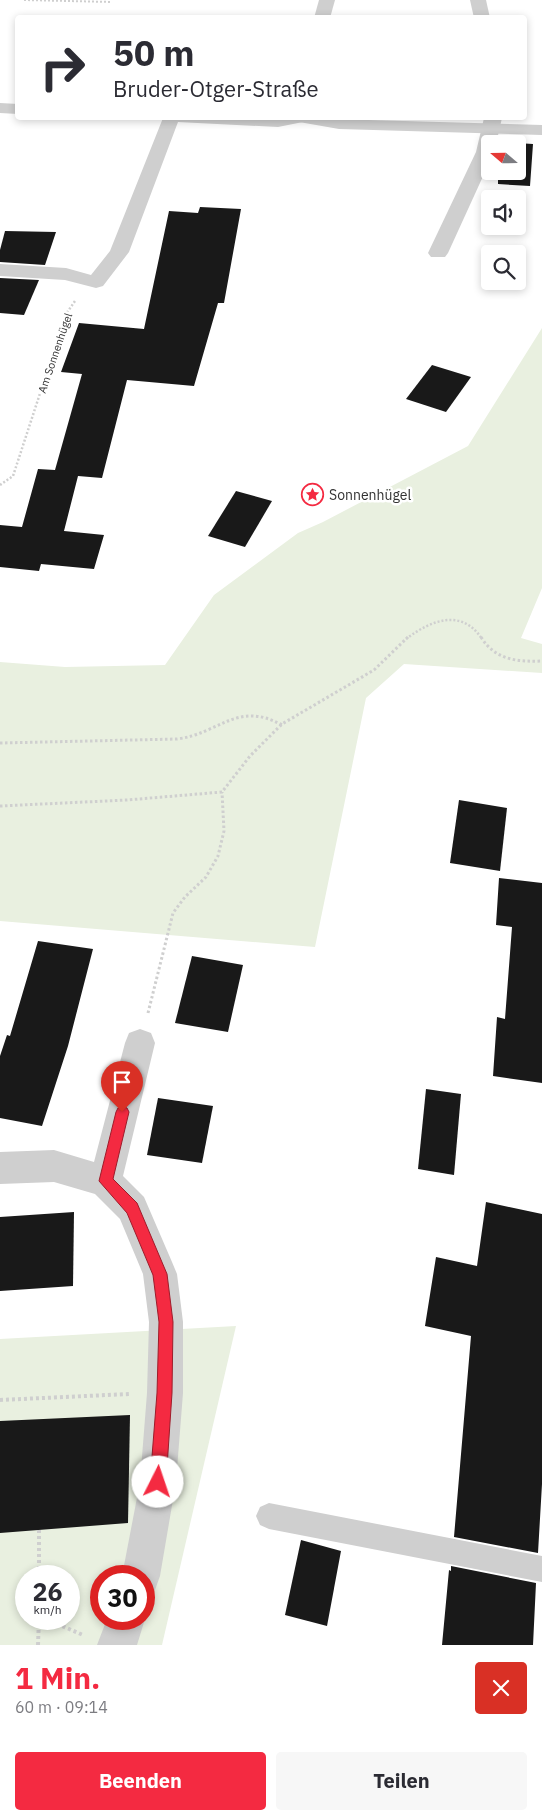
<!DOCTYPE html>
<html lang="de">
<meta charset="utf-8">
<style>
body{margin:0;font-family:"IBM Plex Sans",sans-serif;background:#f7f7f7;color:#2b2b33;height:100vh;display:flex;flex-direction:column;font-size:19px;white-space:nowrap}
*{box-sizing:border-box;margin:0}
p{font-size:16px;color:#7c7c81}
.icon{flex:none;width:28px;height:28px;fill:none;stroke:currentColor;stroke-width:2;stroke-linecap:round;stroke-linejoin:round}
.map{position:relative;height:1645px;overflow:hidden}
.details{display:flex;flex-direction:column;background:#fff;flex:1}
.details>*{flex:none}
.guide{position:absolute;left:15px;top:15px;width:512px;height:105px;border-radius:5px;box-shadow:0 2px 8px #0003;background:#fff;color:#2b2b33;overflow:hidden}
.needle{width:32px;rotate:290deg}
.buttons{position:absolute;left:481px;top:135px;display:grid;gap:10px}
.buttons a{display:grid;place-items:center;width:45px;height:45px;border-radius:5px;background:#fff;box-shadow:0 2px 8px #0003;font-size:25px}
.speed{position:absolute;left:15px;top:1565px;display:flex;gap:10px;font-size:25px;font-weight:700;text-align:center}
.speed>*{display:grid;place-content:center;width:65px;height:65px;border-radius:50%;background:#fff;box-shadow:0 2px 8px #0003;line-height:1}
.speed small{font-size:12px;font-weight:400}
.speed .limit{border:8px solid #d22;background:#fff;color:#111}
.pin{position:absolute;display:grid;place-items:center;width:42px;height:42px;color:#fff;margin:-51px -21px;border-radius:50% 50% 50% 0;rotate:-45deg;box-shadow:0 0 5px #0007}
.pin .icon{rotate:45deg}
.me{position:absolute;width:55px;margin:-28px;rotate:4deg;stroke-linejoin:round;filter:drop-shadow(0 0 4px #0008)}
.turn{display:flex;align-items:center;gap:18px;height:105px;padding:0 15px;font-size:22px}
.turn .icon{width:65px;height:65px;stroke-width:2.5}
.turn b{display:block;font-size:35px;line-height:42px}
.round{display:grid;place-items:center;flex:none;width:52px;height:52px;border-radius:5px;background:#f7f7f7}
.headline{display:flex;align-items:center;justify-content:space-between;height:85px;padding:0 15px}
h1{font-size:30px;font-weight:700;line-height:38px;color:#f42a41}
.button{display:flex;gap:10px;margin-top:auto;padding:10px 15px}
.button a{flex:1;height:58px;border-radius:5px;background:#f42a41;color:#fff;font-size:20px;font-weight:700;line-height:58px;text-align:center}
.button a+a{background:#f7f7f7;color:#2b2b33}
.map>svg:first-child{display:block}
.green{fill:#e9f0e0;fill-rule:evenodd}
.building{fill:#191919}
.lines{fill:none;stroke-linecap:round;stroke-linejoin:round}
.path-far3{stroke:#cfcfcf;stroke-width:2;stroke-dasharray:2 2;stroke-linecap:butt}
.path-far2{stroke:#cfcfcf;stroke-width:2.5;stroke-dasharray:2 2;stroke-linecap:butt}
.path-far1{stroke:#cfcfcf;stroke-width:3;stroke-dasharray:2.5 2.5;stroke-linecap:butt}
.path{stroke:#cfcfcf;stroke-width:4;stroke-dasharray:3 3;stroke-linecap:butt}
.service{fill:#cfcfcf;fill-rule:evenodd}
.minor{fill:#cfcfcf;fill-rule:evenodd}
.tertiary{fill:#cfcfcf;fill-rule:evenodd}
.route{fill:#f42a41;stroke:#9f1b2a}
.labels{text-anchor:middle;stroke-width:5;stroke-linejoin:round;paint-order:stroke}
.far-street-label{font-size:11px;fill:#323232;stroke:#fff}
.poi-label{font-size:14px;fill:#323232;stroke:#fff;text-anchor:start}
</style>
<div class="map">
<svg width="542" height="1645" viewBox="0 0 542 1645">
<rect width="100%" height="100%" fill="#fff"/>
<g class="green">
<path d="M 542,328 L 542,588 L 521,638 L 542,644 L 542,673 L 404,664 L 366,698 L 315,947 L 0,921 L 0,662 L 65,667 L 165,665 L 214,595 L 298,533 L 323,522 L 468,446 Z"/>
<path d="M 236,1326 L 162,1645 L 0,1645 L 0,1339 ZM 26,1576 L 69,1576 L 69,1619 L 26,1619 ZM 101,1576 L 144,1576 L 144,1619 L 101,1619 Z"/>
</g>
<g class="building">
<path d="M 498,142 L 533,144 L 530,186 L 498,184 L 498,171 L 518,171 L 518,144 L 498,144 Z"/>
<path d="M 200,207 L 241,209 L 224,303 L 218,303 L 194,386 L 127,380 L 102,478 L 78,476 L 64,531 L 104,535 L 94,569 L 41,564 L 39,571 L 0,567 L 0,525 L 22,527 L 38,469 L 55,470 L 82,374 L 61,372 L 79,323 L 144,329 L 169,211 L 198,213 Z"/>
<path d="M 5,231 L 56,232 L 45,265 L 0,262 L 0,250 Z"/>
<path d="M 0,278 L 39,280 L 24,315 L 0,313 Z"/>
<path d="M 432,365 L 471,377 L 446,412 L 406,399 Z"/>
<path d="M 236,491 L 272,501 L 245,547 L 208,536 Z"/>
<path d="M 459,800 L 507,808 L 500,871 L 450,863 Z"/>
<path d="M 499,878 L 542,883 L 542,1083 L 493,1076 L 497,1017 L 505,1019 L 512,927 L 496,925 Z"/>
<path d="M 38,941 L 93,949 L 68,1046 L 42,1126 L 0,1118 L 0,1056 L 7,1035 L 10,1036 Z"/>
<path d="M 192,956 L 243,965 L 228,1032 L 175,1023 Z"/>
<path d="M 426,1089 L 461,1094 L 454,1175 L 418,1169 Z"/>
<path d="M 158,1098 L 213,1106 L 202,1163 L 147,1155 Z"/>
<path d="M 486,1202 L 542,1214 L 542,1484 L 538,1553 L 454,1537 L 471,1336 L 425,1326 L 436,1257 L 477,1266 Z"/>
<path d="M 74,1212 L 73,1286 L 0,1291 L 0,1217 Z"/>
<path d="M 130,1415 L 128,1523 L 0,1533 L 0,1421 Z"/>
<path d="M 301,1540 L 341,1551 L 327,1626 L 285,1615 Z"/>
<path d="M 451,1566 L 536,1583 L 533,1645 L 442,1645 L 449,1570 L 451,1571 Z"/>
</g>
<g class="lines">
<path class="path-far3" d="M 24,0 L 112,2"/>
<g class="path-far2">
<path d="M 0,485 L 13,476 L 66,314 L 75,301"/>
<path d="M 406,639 C 431,620 462,608 482,639"/>
</g>
<g class="path-far1">
<path d="M 481,637 C 495,660 517,662 542,661"/>
<path d="M 0,743 L 177,739 C 219,734 237,700 282,725"/>
<path d="M 0,806 L 127,800 L 222,792 L 250,756 L 282,724 L 374,670 L 408,637"/>
<path d="M 148,1013 L 173,913 L 185,897 L 206,877 L 218,856 L 224,831 L 222,792"/>
</g>
<g class="path">
<path d="M 0,1400 L 129,1394"/>
<path d="M 39,1530 L 39,1576"/>
<path d="M 46,1619 L 83,1635"/>
<path d="M 38,1645 L 39,1619"/>
</g>
<path class="service" d="M 269,1503 L 542,1556 L 542,1582 L 269,1529 L 260,1525 L 256,1516 L 260,1507 Z"/>
<g class="minor">
<path d="M 470,0 L 486,0 L 490,18 L 474,18 Z"/>
<path d="M 0,103 L 18,104 L 18,114 L 0,113 Z"/>
<path d="M 163,118 L 306,118 L 303,122 L 278,127 L 178,122 L 129,252 L 103,286 L 96,288 L 65,280 L 0,276 L 0,264 L 66,268 L 91,275 L 110,251 Z"/>
<path d="M 484,118 L 502,118 L 496,144 L 490,144 L 490,161 L 448,253 L 445,257 L 431,257 L 428,253 L 476,152 Z"/>
<path d="M 140,1029 L 151,1033 L 155,1043 L 123,1176 L 144,1197 L 172,1262 L 177,1274 L 183,1322 L 183,1393 L 176,1482 L 160,1576 L 155,1590 L 144,1594 L 144,1576 L 122,1576 L 140,1482 L 147,1393 L 149,1322 L 143,1274 L 120,1219 L 95,1194 L 54,1182 L 0,1184 L 0,1152 L 54,1150 L 94,1162 L 125,1043 L 129,1033 Z"/>
<path d="M 144,1615 L 145,1619 L 137,1645 L 97,1645 L 107,1619 L 144,1619 Z"/>
</g>
<g class="tertiary">
<path d="M 319,0 L 335,0 L 330,18 L 314,18 Z"/>
<path d="M 297,118 L 542,125 L 542,135 L 339,129 L 299,122 Z"/>
</g>
</g>
<path class="route" d="M 122,1106 L 127,1108 L 129,1112 L 113,1179 L 137,1203 L 167,1274 L 173,1322 L 172,1393 L 166,1482 L 163,1487 L 158,1489 L 152,1487 L 150,1482 L 157,1393 L 159,1322 L 153,1275 L 127,1213 L 99,1181 L 116,1112 L 118,1108 Z"/>
<defs>
<symbol id="sight-ring" viewBox="-11 -11 22 22"><circle r="9.5" fill="#fff" stroke="#f42a41" stroke-width="1.5"/><path d="M0-6L1.8-2.2L6-1.7L2.9 1.2L3.7 5.4L0 3.3L-3.7 5.4L-2.9 1.2L-6-1.7L-1.8-2.2Z" fill="#f42a41"/></symbol>
</defs>
<g fill-rule="evenodd">
<use href="#sight-ring" x="300" y="482" width="25" height="25"/>
</g>
<g class="labels">
<g class="far-street-label">
<text transform="translate(55 353) rotate(-71)" y="4">Am Sonnenhügel</text>
</g>
<g class="poi-label">
<text x="329" y="500">Sonnenhügel</text>
</g>
</g>
</svg>
<div class="buttons">
<a><svg class="needle" viewBox="-14 -14 28 28"><path d="M0-13l5 13h-10z" fill="#e53935"/><path d="M0 13l5-13h-10z" fill="#7c7c81"/></svg></a>
<a><svg class="icon" aria-label="sound" viewBox="0 0 24 24"><path d="M4 9h4l5-4v14l-5-4H4zM17 9q2 3 0 6"/></svg></a>
<a><svg class="icon" aria-label="search" viewBox="0 0 24 24"><circle cx="10" cy="10" r="6"/><path d="M15 15l6 6"/></svg></a>
</div>
<div class="speed"><div>26<small>km/h</small></div><div class="limit">30</div></div>
<div class="pin" style="left:122px;top:1112px;background:#d93025"><svg class="icon" aria-label="arrive" viewBox="0 0 24 24"><path d="M6 21V4h12l-3 4 3 4H6"/></svg></div>
<svg class="me" style="left:158px;top:1482px" viewBox="-20 -20 40 40"><circle r="19" fill="#fff"/><path d="M0-13L10 11 0 6-10 11z" fill="#f42a41"/></svg>
<div class="guide">
<div class="turn"><svg class="icon" aria-label="right" viewBox="0 0 24 24"><path d="M7 20v-9h11M14 6l5 5-5 5"/></svg><div><b>50 m</b>Bruder-Otger-Straße</div></div>
</div>
</div>
<section class="details">
<div class="headline"><div><h1>1 Min.</h1><p>60 m · 09:14</p></div><a class="round" style="background:#d93025;color:#fff"><svg class="icon" aria-label="close" viewBox="0 0 24 24"><path d="M6 6l12 12M18 6L6 18"/></svg></a></div>
<div class="button"><a>Beenden</a><a>Teilen</a></div>
</section>
